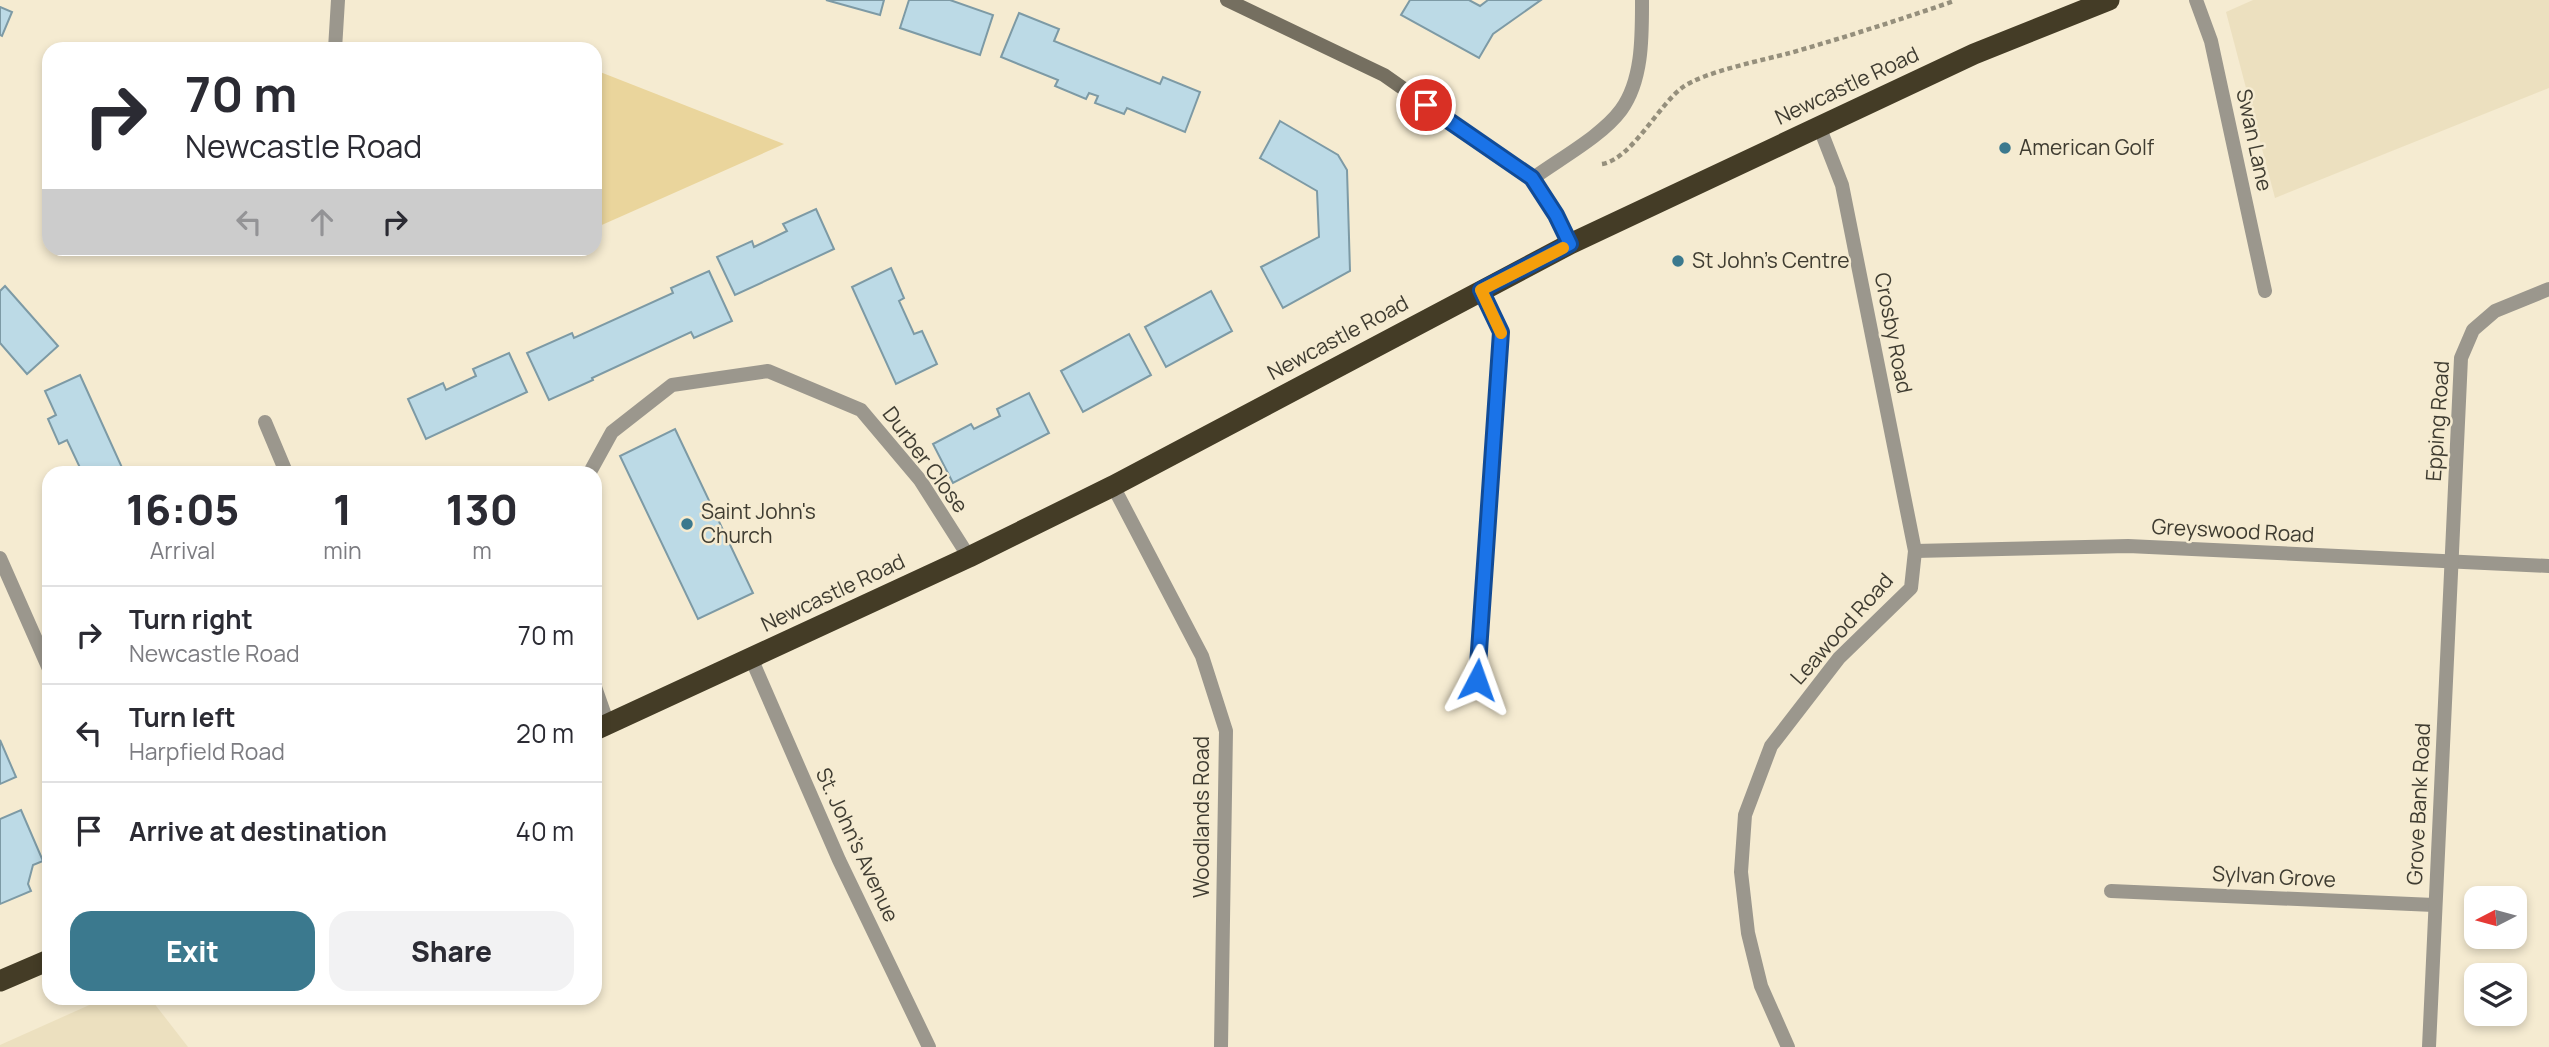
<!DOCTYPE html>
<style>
body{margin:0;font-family:Manrope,sans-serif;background:#f2f2f3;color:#2b2b33;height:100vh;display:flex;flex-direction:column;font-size:26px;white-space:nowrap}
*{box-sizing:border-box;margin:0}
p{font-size:23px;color:#7c7c81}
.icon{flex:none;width:38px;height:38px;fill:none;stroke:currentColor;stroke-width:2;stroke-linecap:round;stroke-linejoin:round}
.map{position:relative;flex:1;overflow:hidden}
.sheet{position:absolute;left:42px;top:466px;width:560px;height:539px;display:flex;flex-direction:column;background:#fff;border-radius:21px;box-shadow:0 4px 10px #0003}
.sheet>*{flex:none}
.top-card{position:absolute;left:42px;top:42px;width:560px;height:214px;border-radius:21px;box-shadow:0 4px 10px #0003;background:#fff;color:#2b2b33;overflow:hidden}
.needle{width:46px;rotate:264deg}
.buttons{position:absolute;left:2464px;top:886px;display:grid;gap:14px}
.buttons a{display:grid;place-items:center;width:63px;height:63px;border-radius:14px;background:#fff;box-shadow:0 4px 10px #0003;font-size:35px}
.pin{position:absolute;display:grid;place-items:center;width:60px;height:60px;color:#fff;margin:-30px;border:4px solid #fff;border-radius:50%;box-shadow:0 2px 7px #0007}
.me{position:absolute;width:77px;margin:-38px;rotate:4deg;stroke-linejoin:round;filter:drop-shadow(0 0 5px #0008)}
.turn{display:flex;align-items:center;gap:24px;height:147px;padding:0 28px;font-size:32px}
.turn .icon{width:91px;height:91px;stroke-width:2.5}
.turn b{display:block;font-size:49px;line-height:60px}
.lanes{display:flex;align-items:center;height:66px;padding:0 28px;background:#0003;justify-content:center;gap:35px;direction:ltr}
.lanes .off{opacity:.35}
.eta{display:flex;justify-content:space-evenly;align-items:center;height:119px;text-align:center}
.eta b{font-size:42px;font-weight:800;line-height:49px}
.button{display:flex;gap:14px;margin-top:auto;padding:14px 28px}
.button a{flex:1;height:80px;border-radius:21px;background:#3b798e;color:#fff;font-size:28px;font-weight:800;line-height:80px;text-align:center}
.button a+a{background:#f2f2f3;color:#2b2b33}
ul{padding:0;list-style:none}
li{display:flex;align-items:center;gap:21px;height:98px;padding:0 28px;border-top:2px solid #e1e1e2}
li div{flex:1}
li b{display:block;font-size:26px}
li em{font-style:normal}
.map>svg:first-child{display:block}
.built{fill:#ece0bf}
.green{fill:#ead59c}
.building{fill:#bcdae6;stroke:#7d9aa5;stroke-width:2}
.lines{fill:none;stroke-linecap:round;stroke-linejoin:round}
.path{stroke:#958f7c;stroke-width:4.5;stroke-dasharray:5 3.5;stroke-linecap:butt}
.lane{stroke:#9b978d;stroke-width:14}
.street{stroke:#9b978d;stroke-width:14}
.secondary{stroke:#756f60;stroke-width:14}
.highway{stroke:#443c26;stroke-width:21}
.route-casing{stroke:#114b97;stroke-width:18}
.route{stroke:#1a73e8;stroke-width:12}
.slow{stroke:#f59e0b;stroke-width:12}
.poi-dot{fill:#3b798e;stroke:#f5ebd1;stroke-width:2.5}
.labels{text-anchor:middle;stroke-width:5;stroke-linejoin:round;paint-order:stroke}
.street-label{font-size:21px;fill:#3f3c31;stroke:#f5ebd1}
.poi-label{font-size:21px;fill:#3f3c31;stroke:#f5ebd1;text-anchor:start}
</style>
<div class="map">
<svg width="2549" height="1047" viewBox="0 0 2549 1047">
<rect width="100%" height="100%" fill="#f5ebd1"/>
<g class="built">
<path d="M 2253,0 L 2549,0 L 2549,88 L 2275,198 L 2226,12 Z"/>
<path d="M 105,998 L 150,998 L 188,1047 L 0,1047 L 0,1045 Z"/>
</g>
<path class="green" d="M 595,70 L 784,144 L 595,228 Z"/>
<g class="building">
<path d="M 826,0 L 884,0 L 880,15 Z"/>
<path d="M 909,0 L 950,0 L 993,15 L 980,55 L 900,28 Z"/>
<path d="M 1410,0 L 1469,0 L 1480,6 L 1488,0 L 1541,0 L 1493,34 L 1479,58 L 1401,15 Z"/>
<path d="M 0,7 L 12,12 L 2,36 L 0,35 Z"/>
<path d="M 1019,13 L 1059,29 L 1054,41 L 1160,84 L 1163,77 L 1200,92 L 1185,132 L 1127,108 L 1124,114 L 1095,103 L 1098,96 L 1089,93 L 1086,99 L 1055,86 L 1058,80 L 1001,57 Z"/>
<path d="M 1280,121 L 1338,155 L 1347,170 L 1350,271 L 1283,308 L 1261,267 L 1319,237 L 1317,191 L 1260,158 Z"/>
<path d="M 816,209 L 834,249 L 735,295 L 717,257 L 752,241 L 754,247 L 787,231 L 783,224 Z"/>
<path d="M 891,268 L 904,298 L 899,301 L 914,334 L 922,331 L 937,364 L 896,384 L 852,287 Z"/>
<path d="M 709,271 L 732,321 L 694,338 L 691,332 L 592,378 L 593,380 L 549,400 L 527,353 L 572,333 L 574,338 L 673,293 L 671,288 Z"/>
<path d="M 5,286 L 58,346 L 27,374 L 0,343 L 0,291 Z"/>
<path d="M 1211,291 L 1232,331 L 1166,367 L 1145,327 Z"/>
<path d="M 1129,334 L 1151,375 L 1083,412 L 1061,371 Z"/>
<path d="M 509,353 L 527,392 L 426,439 L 408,399 L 443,383 L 446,390 L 476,376 L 473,369 Z"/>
<path d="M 80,375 L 124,472 L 82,472 L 67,440 L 59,444 L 48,419 L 56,415 L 45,391 Z"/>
<path d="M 1029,393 L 1049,433 L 953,483 L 933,444 L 971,424 L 974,429 L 1000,416 L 997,409 Z"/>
<path d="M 675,429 L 753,593 L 698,619 L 620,456 Z"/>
<path d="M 0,740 L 16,777 L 0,784 Z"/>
<path d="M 21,810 L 43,861 L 33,865 L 28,884 L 31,891 L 0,904 L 0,819 Z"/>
</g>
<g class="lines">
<path class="path" d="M 1602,164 C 1632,159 1659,104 1683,87 C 1704,72 1763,60 1790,53 C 1846,37 1899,20 1954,1"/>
<path class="lane" d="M 265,422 L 286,472"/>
<g class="street">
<path d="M 2196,0 L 2211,41 L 2265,291"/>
<path d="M 335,49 L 338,0"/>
<path d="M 1532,179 C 1559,159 1602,136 1621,110 C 1643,80 1642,35 1642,0"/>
<path d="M 590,472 L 612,432 L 672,385 L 768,371 L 861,410 L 920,480 L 969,557"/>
<path d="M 1113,486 L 1202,656 L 1226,731 L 1221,1047"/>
<path d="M 1915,551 L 2128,546 L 2549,566"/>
<path d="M 0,558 L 49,669"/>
<path d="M 751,658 L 839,860 L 929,1047"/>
<path d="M 1477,680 L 1501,333 L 1481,290"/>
<path d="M 595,687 L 608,724"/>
<path d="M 2111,891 L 2434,905"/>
<path d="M 1788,1047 L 1761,986 L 1748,933 L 1741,872 L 1745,815 L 1771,746 L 1839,658 L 1911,588 L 1915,551 L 1842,185 L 1819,126"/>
<path d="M 2429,1047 L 2461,358 L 2473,330 L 2495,311 L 2549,289"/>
</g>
<path class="secondary" d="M 1227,0 L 1384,75 L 1532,179 L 1556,215 L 1570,244"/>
<g class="highway">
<path d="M 595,730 L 969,557 L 1113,486 L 1570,244 L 1974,54 L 2109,0"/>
<path d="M 0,981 L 49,960"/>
</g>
</g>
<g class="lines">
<defs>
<path id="route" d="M 1426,105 L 1532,178 L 1556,215 L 1570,244 L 1481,290 L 1501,332 L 1477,680"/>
</defs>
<use href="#route" class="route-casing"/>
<use href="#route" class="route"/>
<path class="slow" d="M 1501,333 L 1481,290 L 1563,248"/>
</g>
<g class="poi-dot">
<circle cx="2005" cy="148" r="7"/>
<circle cx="1678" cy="261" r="7"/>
<circle cx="687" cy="524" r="7"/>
</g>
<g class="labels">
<g class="street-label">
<text transform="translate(1847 86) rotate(-25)" y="7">Newcastle Road</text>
<text transform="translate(2254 140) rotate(78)" y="7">Swan Lane</text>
<text transform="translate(1893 333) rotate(79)" y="7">Crosby Road</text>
<text transform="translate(1338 338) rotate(-28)" y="7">Newcastle Road</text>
<text transform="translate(2438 421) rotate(-86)" y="7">Epping Road</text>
<text transform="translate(925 460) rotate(53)" y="7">Durber Close</text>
<text transform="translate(2233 531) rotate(3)" y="7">Greyswood Road</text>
<text transform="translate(833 593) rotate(-25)" y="7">Newcastle Road</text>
<text transform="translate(1842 629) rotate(-48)" y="7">Leawood Road</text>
<text transform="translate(2419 804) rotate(-87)" y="7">Grove Bank Road</text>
<text transform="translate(1202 817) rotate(-90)" y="7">Woodlands Road</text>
<text transform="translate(857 845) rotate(65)" y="7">St. John's Avenue</text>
<text transform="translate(2274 877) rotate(3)" y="7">Sylvan Grove</text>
</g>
<g class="poi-label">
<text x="2019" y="155">American Golf</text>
<text x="1692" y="268">St John's Centre</text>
<text x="701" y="519">Saint John's<tspan x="701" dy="24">Church</tspan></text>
</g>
</g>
</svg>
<div class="buttons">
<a><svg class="needle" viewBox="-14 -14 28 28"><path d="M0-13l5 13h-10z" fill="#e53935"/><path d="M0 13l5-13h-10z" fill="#7c7c81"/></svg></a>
<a><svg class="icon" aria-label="layers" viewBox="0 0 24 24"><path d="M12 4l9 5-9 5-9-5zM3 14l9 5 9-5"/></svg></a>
</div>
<div class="pin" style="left:1426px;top:105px;background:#d93025"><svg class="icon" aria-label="arrive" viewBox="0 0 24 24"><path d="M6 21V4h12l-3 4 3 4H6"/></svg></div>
<svg class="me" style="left:1477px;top:680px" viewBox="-20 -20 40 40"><path d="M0-17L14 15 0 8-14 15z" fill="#1a73e8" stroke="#fff" stroke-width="4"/></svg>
<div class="top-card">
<div class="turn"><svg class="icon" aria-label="right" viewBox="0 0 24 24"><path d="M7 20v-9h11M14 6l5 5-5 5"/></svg><div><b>70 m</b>Newcastle Road</div></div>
<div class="lanes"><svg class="icon off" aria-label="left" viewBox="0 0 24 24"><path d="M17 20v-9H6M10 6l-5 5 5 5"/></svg><svg class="icon off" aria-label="ahead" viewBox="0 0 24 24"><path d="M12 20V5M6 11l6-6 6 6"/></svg><svg class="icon" aria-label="right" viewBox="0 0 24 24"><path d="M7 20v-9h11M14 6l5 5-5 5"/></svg></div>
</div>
<section class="sheet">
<div class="eta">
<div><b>16:05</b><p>Arrival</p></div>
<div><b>1</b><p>min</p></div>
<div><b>130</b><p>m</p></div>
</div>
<ul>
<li><svg class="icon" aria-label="right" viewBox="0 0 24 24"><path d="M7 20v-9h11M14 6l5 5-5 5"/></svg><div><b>Turn right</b><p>Newcastle Road</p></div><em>70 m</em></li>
<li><svg class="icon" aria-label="left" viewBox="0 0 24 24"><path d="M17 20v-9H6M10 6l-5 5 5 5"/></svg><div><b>Turn left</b><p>Harpfield Road</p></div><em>20 m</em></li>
<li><svg class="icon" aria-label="arrive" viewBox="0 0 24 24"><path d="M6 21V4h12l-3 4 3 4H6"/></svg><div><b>Arrive at destination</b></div><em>40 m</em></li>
</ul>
<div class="button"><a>Exit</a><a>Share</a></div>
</section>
</div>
